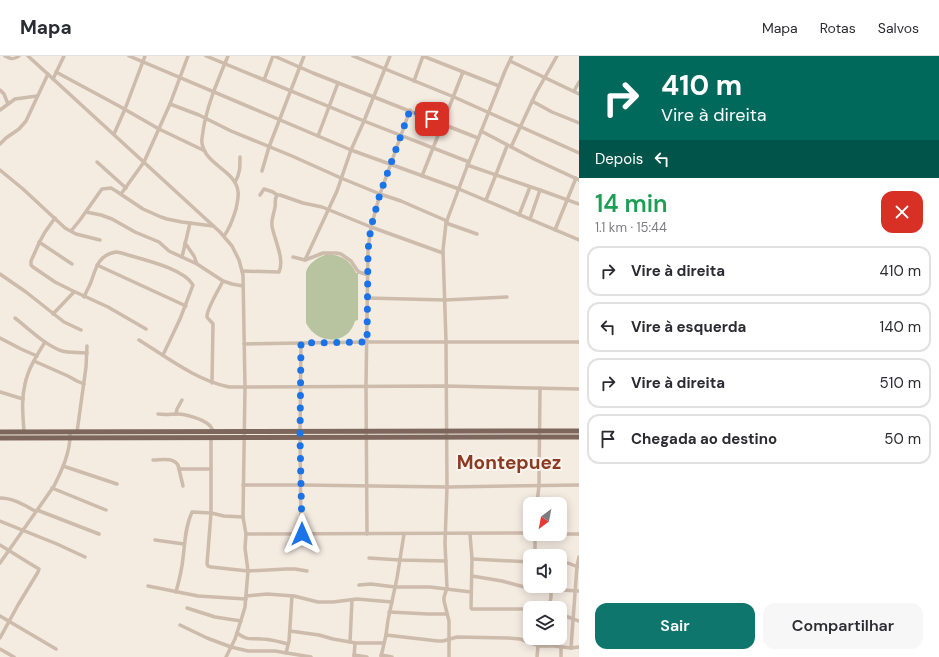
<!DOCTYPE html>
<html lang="pt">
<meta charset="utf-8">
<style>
body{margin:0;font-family:"DM Sans",sans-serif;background:#f7f7f7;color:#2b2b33;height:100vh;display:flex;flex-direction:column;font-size:15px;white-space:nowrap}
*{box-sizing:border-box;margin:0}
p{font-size:13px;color:#7c7c81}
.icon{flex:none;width:22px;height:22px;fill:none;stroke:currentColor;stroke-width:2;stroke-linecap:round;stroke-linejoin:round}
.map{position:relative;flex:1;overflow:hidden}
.sheet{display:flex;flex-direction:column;background:#fff;width:360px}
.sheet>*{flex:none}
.hud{background:#00695c;color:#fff;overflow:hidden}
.needle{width:26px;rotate:212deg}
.controls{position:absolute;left:523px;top:441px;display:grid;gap:8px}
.controls a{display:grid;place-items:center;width:44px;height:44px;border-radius:8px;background:#fff;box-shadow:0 2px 10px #0003;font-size:20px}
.pin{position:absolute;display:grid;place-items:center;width:34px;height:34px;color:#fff;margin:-17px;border-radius:8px;box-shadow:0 2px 6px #0006}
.me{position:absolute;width:44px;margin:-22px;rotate:0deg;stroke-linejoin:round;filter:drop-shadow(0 0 3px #0008)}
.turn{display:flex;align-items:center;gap:14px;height:84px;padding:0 16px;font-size:18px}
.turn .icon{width:52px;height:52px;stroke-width:2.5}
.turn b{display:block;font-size:28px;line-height:34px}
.then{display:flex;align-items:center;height:38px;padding:0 16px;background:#0003;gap:8px;font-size:15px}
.round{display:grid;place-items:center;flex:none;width:42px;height:42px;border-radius:12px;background:#f7f7f7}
.overview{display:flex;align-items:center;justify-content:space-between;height:68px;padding:0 16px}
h1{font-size:24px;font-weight:600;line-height:30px;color:#1e9e55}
.primary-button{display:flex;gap:8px;margin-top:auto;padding:8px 16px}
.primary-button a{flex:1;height:46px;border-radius:12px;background:#0f766e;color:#fff;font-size:16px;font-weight:600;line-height:46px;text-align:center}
.primary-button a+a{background:#f7f7f7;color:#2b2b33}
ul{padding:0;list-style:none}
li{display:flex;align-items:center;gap:12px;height:50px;margin:0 8px 6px;padding:0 8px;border:2px solid #e1e1e2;border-radius:12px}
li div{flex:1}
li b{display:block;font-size:15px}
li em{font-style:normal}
header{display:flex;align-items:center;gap:24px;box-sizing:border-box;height:56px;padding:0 20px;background:#fff;border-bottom:1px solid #e1e1e2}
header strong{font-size:19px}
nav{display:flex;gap:22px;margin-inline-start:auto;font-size:14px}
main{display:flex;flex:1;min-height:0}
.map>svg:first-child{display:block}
.green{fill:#b8c4a0}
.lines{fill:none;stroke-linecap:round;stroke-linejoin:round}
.street{stroke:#cdbbac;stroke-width:3.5}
.primary{stroke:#7d675c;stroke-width:5}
.route{stroke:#1a73e8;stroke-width:7;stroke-dasharray:0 12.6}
.labels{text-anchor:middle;stroke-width:4;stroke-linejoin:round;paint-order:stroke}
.town-label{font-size:19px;font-weight:bold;fill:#8c3b22;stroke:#fbf5ee}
</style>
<header>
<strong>Mapa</strong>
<nav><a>Mapa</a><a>Rotas</a><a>Salvos</a></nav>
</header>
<main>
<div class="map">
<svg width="579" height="601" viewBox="0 0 579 601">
<rect width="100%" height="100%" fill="#f4ebe1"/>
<path class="green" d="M 327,198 C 341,199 350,204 356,217 L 358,217 L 358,264 L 355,265 C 348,290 317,289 306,267 L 306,216 C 309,206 318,202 327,198 Z"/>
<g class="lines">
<g class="street">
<path d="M 5,0 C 10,3 14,4 19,0"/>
<path d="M 28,0 L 220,176 L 232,190 L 239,204 L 243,219 L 245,331 L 243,461 L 246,478 L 245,492 L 248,515 L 245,551 L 242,561 L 235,583 L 226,601"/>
<path d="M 129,0 L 351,94 L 459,133 L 579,184"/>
<path d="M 206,0 L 364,65 L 469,106"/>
<path d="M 274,0 L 313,17 L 478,82"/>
<path d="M 353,0 L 454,41 L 579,97"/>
<path d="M 423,0 L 499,30"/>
<path d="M 510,5 L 579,38"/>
<path d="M 56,16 L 119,50 L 159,73 L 205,95"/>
<path d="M 53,23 L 64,0"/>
<path d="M 264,24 L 273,0"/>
<path d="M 414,25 L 423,0"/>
<path d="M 0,34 L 4,38 L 8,48"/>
<path d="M 574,35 L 579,26"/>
<path d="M 532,45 L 552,56 L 579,67"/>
<path d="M 170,48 L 199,59 L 231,75 L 292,100 L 341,122 L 380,138 L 401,145 L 447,165"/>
<path d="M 0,54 L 15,43 L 37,40"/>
<path d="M 481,75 L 536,104 L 579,124"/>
<path d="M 114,78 L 125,53 L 145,0"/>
<path d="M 318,80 L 338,27"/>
<path d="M 0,88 L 6,82 L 19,73 L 26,65 L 48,18"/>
<path d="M 511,91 L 536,37 L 557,0"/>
<path d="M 97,106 L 126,132"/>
<path d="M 467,109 L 540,134 L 579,148"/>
<path d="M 0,114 L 23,133 L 65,172 L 76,178 L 100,184"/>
<path d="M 262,115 L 269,91 L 304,0"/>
<path d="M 422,120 L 463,16"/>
<path d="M 235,126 C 240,118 240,111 240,101"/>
<path d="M 121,138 L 144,106 L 170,48 L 188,0"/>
<path d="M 260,139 L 264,133 L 273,136 L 277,139 L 280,139 L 303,147 L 322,151 L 371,171 L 443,197"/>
<path d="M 486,144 L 507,90"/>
<path d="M 86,156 L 101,159 L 112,163 L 135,176 L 159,186 L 169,195 L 197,208 L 223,225 L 232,228 L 243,230"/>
<path d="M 519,159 L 530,131"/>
<path d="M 55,162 L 45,176 L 40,185 L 31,205 L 31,209 L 33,211 L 55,226 L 71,234 L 108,251 L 146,273"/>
<path d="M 530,163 L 540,134"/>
<path d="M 446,167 L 477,178"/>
<path d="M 555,174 L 576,122"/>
<path d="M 71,175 L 80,164 L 99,137 L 102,133 L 111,132 L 116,135 L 143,153 L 161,161 L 167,163 L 182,166 L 213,170"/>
<path d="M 224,180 C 230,172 233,163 236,153 C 237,147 239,141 238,135 C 235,114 205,109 202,87 C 201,84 203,79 203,75 C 207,49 218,24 228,0"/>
<path d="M 39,186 L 72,208"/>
<path d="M 185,187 L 194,200 L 197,208"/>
<path d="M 182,201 L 190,167"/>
<path d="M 293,201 L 305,204 L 323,197 L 336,197 L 341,198 L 351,205 L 357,214 L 359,216 L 368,219"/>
<path d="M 305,204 L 337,135 L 351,94 L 364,65 L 390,0"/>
<path d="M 97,209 L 186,250"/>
<path d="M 242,215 L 279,216 C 285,203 274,183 272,170 C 271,163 274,158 275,151 C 276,147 274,144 277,139"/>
<path d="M 0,218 L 26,236 L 64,266 L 81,274"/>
<path d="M 84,241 C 86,236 89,231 91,226 C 96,212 98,199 116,196 C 120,196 124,198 128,199 C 145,204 184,213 193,229 L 180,263 L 163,299"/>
<path d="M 367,242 L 445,244 L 507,241"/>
<path d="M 53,258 L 74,236"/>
<path d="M 15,262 C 29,273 45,289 62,295 C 69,297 79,296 87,297"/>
<path d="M 0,282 L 21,293 L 37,300"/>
<path d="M 139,284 C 168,302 196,324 229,331 L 446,330 L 579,333"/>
<path d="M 301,287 L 300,381 L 301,478"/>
<path d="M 244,288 L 367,286 L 579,286"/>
<path d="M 34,305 L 68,320 L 77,325 L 84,328"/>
<path d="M 212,327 L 213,268 C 212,266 208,263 207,261 C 206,254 220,231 223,225"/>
<path d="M 0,336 L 23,343"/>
<path d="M 158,358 C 165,359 171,358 178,358 C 185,358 202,363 208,368 C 211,370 212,373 214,376"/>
<path d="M 176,358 L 177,353 L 182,344"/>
<path d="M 24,376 C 23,360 21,344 25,328 C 28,313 37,299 45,286"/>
<path d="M 77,376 L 86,311 L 87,290"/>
<path d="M 211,381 L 211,457 L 207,508 L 208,510 L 211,511 L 248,515 L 286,513 L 295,513 L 307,515"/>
<path d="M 153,404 C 162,404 172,401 178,409 L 183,430"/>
<path d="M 63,410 L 117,428"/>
<path d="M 179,413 L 211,413"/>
<path d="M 243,429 L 302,429 L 447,431 L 579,429"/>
<path d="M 52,432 L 106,454"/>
<path d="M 0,442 C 13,442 24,449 35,455"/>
<path d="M 537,448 L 539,429 L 540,332"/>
<path d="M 37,454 L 99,478"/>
<path d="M 0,465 L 57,488 L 85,501"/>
<path d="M 246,478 L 530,477"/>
<path d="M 367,478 L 366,330 L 368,194 L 371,171 L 380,138 L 410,54"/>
<path d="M 470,478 L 472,503 L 471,552 L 472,553 L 530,553"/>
<path d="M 534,478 L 535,480 L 535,500"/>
<path d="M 560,478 L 579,478"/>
<path d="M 155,484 L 184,488"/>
<path d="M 0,489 L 29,507 L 39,513 L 38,516 L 18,549 L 0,582"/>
<path d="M 369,502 L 400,504 L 446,505"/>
<path d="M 472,503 L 530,506"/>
<path d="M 0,507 L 54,430 C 62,414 71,395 70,376"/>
<path d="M 560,507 L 568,507 L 578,511"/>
<path d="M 472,520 L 502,525 L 528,532 L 579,535"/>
<path d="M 359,529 L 371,528 L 395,531 L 430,531 L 471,536"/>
<path d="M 148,530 L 198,540 L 246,543"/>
<path d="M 176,536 C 179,525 182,514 183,502 C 185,487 185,471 192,456 L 211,457 L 224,460 L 243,461"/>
<path d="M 246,540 L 267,538 L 294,540 L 318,546 L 333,546 L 357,543 L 392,546"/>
<path d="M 187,552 L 215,561 L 241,565"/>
<path d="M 549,552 L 551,541 L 551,530"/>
<path d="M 389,556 L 428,558 L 447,558"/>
<path d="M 560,558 L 579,565"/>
<path d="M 0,560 L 56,593"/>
<path d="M 180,569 L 207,582 L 231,591 L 248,595 L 275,595 L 311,601"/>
<path d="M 290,575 L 319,579 L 333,583 L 356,587 L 384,587"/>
<path d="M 237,577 C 249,585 248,582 262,583 C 271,583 280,586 288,588"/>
<path d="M 386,579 L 438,585 L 443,585 L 457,581 L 508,582 L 520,583 L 540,590 L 554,590 L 571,592 L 579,591"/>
<path d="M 350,586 L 352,544"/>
<path d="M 545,590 L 546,582"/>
<path d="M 571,592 L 577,510 L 579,501"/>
<path d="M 0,593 L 14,601"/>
<path d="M 286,597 L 289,585 L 292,540"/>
<path d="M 354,599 L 367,601"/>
<path d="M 381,599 L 392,601"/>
<path d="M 354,601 L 355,587"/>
<path d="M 381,601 L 386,579 L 388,564 L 397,522 L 404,478"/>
<path d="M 449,601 L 449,565 L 444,545 L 444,541 L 447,532 L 445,487 L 447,431 L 446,285 L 443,194 L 446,167 L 465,116 L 505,15 L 512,0"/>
<path d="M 537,601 L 538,590"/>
<path d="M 561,601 L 561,591"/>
</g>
<g class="primary">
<path d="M 0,376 L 579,375"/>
<path d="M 0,382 L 579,381"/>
</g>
</g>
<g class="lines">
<path class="route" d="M 302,478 L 300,381 L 301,287 L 367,286 L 368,194 L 371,171 L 380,138 L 410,54 L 432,63"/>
</g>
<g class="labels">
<g class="town-label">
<text x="509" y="413">Montepuez</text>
</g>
</g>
</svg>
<div class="controls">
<a><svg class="needle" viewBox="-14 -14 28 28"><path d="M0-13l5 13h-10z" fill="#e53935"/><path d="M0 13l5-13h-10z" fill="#7c7c81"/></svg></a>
<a><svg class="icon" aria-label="sound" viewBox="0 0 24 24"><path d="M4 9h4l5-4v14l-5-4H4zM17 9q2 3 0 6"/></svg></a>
<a><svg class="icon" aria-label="layers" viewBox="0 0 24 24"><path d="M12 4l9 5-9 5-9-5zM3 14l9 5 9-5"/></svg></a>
</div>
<div class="pin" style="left:432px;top:63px;background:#d93025"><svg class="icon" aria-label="arrive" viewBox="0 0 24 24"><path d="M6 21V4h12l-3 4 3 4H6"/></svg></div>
<svg class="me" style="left:302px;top:478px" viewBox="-20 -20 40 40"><path d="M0-17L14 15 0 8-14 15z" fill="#1a73e8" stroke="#fff" stroke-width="4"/></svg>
</div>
<section class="sheet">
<div class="hud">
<div class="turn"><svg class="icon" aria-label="right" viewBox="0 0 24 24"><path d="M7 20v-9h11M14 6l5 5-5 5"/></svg><div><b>410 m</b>Vire à direita</div></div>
<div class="then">Depois<svg class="icon" aria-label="left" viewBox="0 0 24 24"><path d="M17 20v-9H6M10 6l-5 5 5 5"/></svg></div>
</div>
<div class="overview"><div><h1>14 min</h1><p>1.1 km · 15:44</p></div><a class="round" style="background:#d93025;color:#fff"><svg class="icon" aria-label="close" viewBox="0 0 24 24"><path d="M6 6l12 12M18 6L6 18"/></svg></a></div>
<ul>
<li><svg class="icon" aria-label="right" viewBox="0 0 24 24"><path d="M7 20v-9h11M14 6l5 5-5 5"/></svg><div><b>Vire à direita</b></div><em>410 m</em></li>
<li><svg class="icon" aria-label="left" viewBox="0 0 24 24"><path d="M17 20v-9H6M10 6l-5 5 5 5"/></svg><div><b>Vire à esquerda</b></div><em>140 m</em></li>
<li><svg class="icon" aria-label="right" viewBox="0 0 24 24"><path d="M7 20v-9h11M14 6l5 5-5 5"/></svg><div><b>Vire à direita</b></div><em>510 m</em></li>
<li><svg class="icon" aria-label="arrive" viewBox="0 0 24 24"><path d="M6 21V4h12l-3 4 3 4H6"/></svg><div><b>Chegada ao destino</b></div><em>50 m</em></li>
</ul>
<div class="primary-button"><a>Sair</a><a>Compartilhar</a></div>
</section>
</main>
